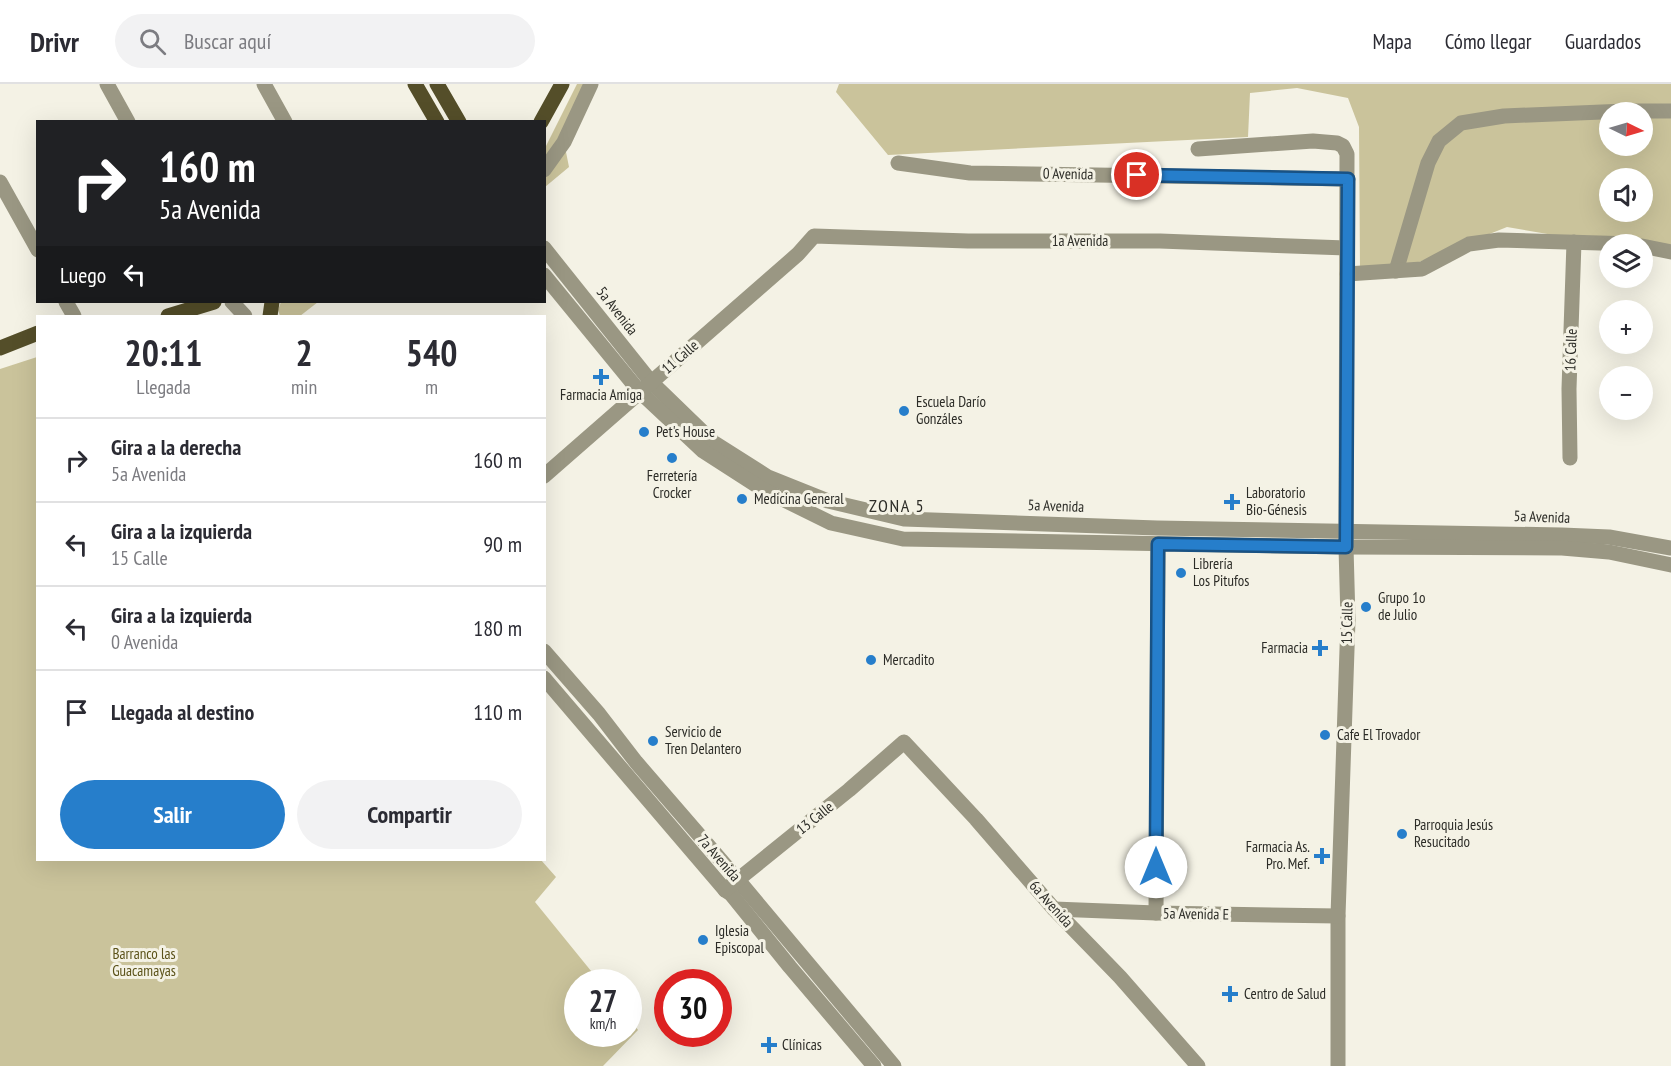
<!DOCTYPE html>
<html lang="es">
<meta charset="utf-8">
<style>
body{margin:0;font-family:"PT Sans Narrow",sans-serif;background:#f2f2f3;color:#2b2b33;height:100vh;display:flex;flex-direction:column;font-size:22px;white-space:nowrap}
*{box-sizing:border-box;margin:0}
p{font-size:20px;color:#7c7c81}
.icon{flex:none;width:33px;height:33px;fill:none;stroke:currentColor;stroke-width:2;stroke-linecap:round;stroke-linejoin:round}
.map{position:relative;flex:1;overflow:hidden}
.sheet{position:absolute;left:36px;top:231px;width:510px;height:546px;display:flex;flex-direction:column;background:#fff;border-radius:0px;box-shadow:0 6px 24px #0002}
.sheet>*{flex:none}
.guide{position:absolute;left:36px;top:36px;width:510px;height:183px;border-radius:0px;box-shadow:0 6px 24px #0002;background:#202124;color:#fff;overflow:hidden}
.needle{width:39px;rotate:95deg}
.fabs{position:absolute;left:1599px;top:18px;display:grid;gap:12px}
.fabs a{display:grid;place-items:center;width:54px;height:54px;border-radius:50%;background:#fff;box-shadow:0 6px 24px #0002;font-size:30px}
.speed{position:absolute;left:564px;top:885px;display:flex;gap:12px;font-size:30px;font-weight:700;text-align:center}
.speed>*{display:grid;place-content:center;width:78px;height:78px;border-radius:50%;background:#fff;box-shadow:0 6px 24px #0002;line-height:1}
.speed small{font-size:15px;font-weight:400}
.speed .limit{border:9px solid #d22;background:#fff;color:#111}
.pin{position:absolute;display:grid;place-items:center;width:51px;height:51px;color:#fff;margin:-26px;border:3px solid #fff;border-radius:50%;box-shadow:0 2px 6px #0007}
.me{position:absolute;width:66px;margin:-33px;rotate:0deg;stroke-linejoin:round;filter:drop-shadow(0 0 4px #0008)}
.turn{display:flex;align-items:center;gap:21px;height:126px;padding:0 24px;font-size:27px}
.turn .icon{width:78px;height:78px;stroke-width:2.5}
.turn b{display:block;font-size:42px;line-height:51px}
.then{display:flex;align-items:center;height:57px;padding:0 24px;background:#0003;gap:12px;font-size:22px}
.eta{display:flex;justify-content:space-evenly;align-items:center;height:102px;text-align:center}
.eta b{font-size:36px;font-weight:800;line-height:42px}
.button{display:flex;gap:12px;margin-top:auto;padding:12px 24px}
.button a{flex:1;height:69px;border-radius:36px;background:#267ecb;color:#fff;font-size:24px;font-weight:800;line-height:69px;text-align:center}
.button a+a{background:#f2f2f3;color:#2b2b33}
ul{padding:0;list-style:none}
li{display:flex;align-items:center;gap:18px;height:84px;padding:0 24px;border-top:2px solid #e1e1e2}
li div{flex:1}
li b{display:block;font-size:22px}
li em{font-style:normal}
header{display:flex;align-items:center;gap:36px;box-sizing:border-box;height:84px;padding:0 30px;background:#fff;border-bottom:2px solid #e1e1e2}
header strong{font-size:28px}
nav{display:flex;gap:33px;margin-inline-start:auto;font-size:21px}
.search{width:420px;height:54px;background:#f2f2f3;display:flex;align-items:center;gap:15px;box-sizing:border-box;padding:0 21px;border-radius:33px;color:#7c7c81;font-size:22px}
.map>svg:first-child{display:block}
.green{fill:#cac39b;fill-rule:evenodd}
.lines{fill:none;stroke-linecap:round;stroke-linejoin:round}
.minor{stroke:#9a9783;stroke-width:15}
.major{stroke:#544e29;stroke-width:15}
.route-casing{stroke:#195284;stroke-width:15}
.route{stroke:#267ecb;stroke-width:10}
.poi-dot{fill:#267ecb;stroke:#f4f2e5;stroke-width:2}
.labels{text-anchor:middle;stroke-width:6;stroke-linejoin:round;paint-order:stroke}
.street-label{font-size:15px;fill:#2c2c27;stroke:#f4f2e5}
.poi-label{font-size:15px;fill:#2c2c27;stroke:#f4f2e5;text-anchor:start}
.park-label{font-size:15px;fill:#5b5219;stroke:#f4f2e5}
.quarter-label{font-size:18px;letter-spacing:1.5px;fill:#2c2c27;stroke:#f4f2e5}
</style>
<header>
<strong>Drivr</strong>
<div class="search"><svg class="icon" aria-label="search" viewBox="0 0 24 24"><circle cx="10" cy="10" r="6"/><path d="M15 15l6 6"/></svg>Buscar aquí</div>
<nav><a>Mapa</a><a>Cómo llegar</a><a>Guardados</a></nav>
</header>
<div class="map">
<svg width="1671" height="982" viewBox="0 0 1671 982">
<rect width="100%" height="100%" fill="#f4f2e5"/>
<g class="green">
<path d="M 577,0 L 597,0 L 563,53 L 569,83 L 545,103 L 545,64 Z"/>
<path d="M 839,0 L 1671,0 L 1671,171 L 1507,143 L 1417,179 L 1360,185 L 1359,43 L 1348,14 L 1297,4 L 1250,9 L 1248,53 L 888,71 L 836,8 ZM 1610,28 L 1642,28 L 1642,62 L 1610,62 ZM 1610,94 L 1642,94 L 1642,128 L 1610,128 Z"/>
<path d="M 281,218 L 318,218 L 300,232 L 280,232 L 278,226 Z"/>
<path d="M 37,273 L 38,776 L 541,776 L 556,793 L 535,818 L 600,898 L 578,898 L 578,950 L 628,950 L 629,934 L 638,946 L 603,982 L 0,982 L 0,285 Z"/>
</g>
<g class="lines">
<g class="minor">
<path d="M 107,0 L 128,38"/>
<path d="M 264,0 L 285,38"/>
<path d="M 1198,65 L 1313,57 L 1337,59 L 1343,62 L 1347,70 L 1346,463 L 1348,536 L 1338,832 L 1338,982"/>
<path d="M 898,79 L 970,89 L 1348,95"/>
<path d="M 544,86 L 564,58 L 591,0"/>
<path d="M 0,98 L 38,166"/>
<path d="M 1642,162 L 1671,168"/>
<path d="M 544,164 L 651,298 L 713,358 L 768,393 L 828,417 L 904,435 L 1157,444 L 1562,451 L 1609,453 L 1671,464"/>
<path d="M 1396,187 L 1428,79 L 1439,57 L 1461,39 L 1504,32 L 1626,27 L 1671,27"/>
<path d="M 1347,190 L 1422,185 L 1469,160 L 1499,156 L 1633,160"/>
<path d="M 544,191 L 639,307 L 703,367 L 762,405 L 831,439 L 903,455 L 1346,463 L 1562,464 L 1609,468 L 1671,481"/>
<path d="M 66,218 L 74,232"/>
<path d="M 232,218 L 245,232"/>
<path d="M 1570,374 L 1569,305 L 1574,158"/>
<path d="M 544,392 L 798,170 L 814,152 L 968,157 L 1160,157 L 1346,164"/>
<path d="M 544,567 L 599,630 L 636,678 L 738,796 L 894,982"/>
<path d="M 544,594 L 725,806 L 731,810 L 790,883 L 874,982"/>
<path d="M 725,806 L 849,706 L 904,658 L 976,735 L 1054,825 L 1120,893 L 1198,982"/>
<path d="M 1054,825 L 1156,829 L 1338,832"/>
<path d="M 1156,829 L 1158,460"/>
</g>
<g class="major">
<path d="M 415,0 L 437,38"/>
<path d="M 437,0 L 459,38"/>
<path d="M 541,38 L 562,0"/>
<path d="M 168,232 L 214,218"/>
<path d="M 270,232 L 272,218"/>
<path d="M 0,264 L 38,249"/>
</g>
</g>
<g class="lines">
<defs>
<path id="route" d="M 1137,91 L 1348,95 L 1346,463 L 1158,460 L 1156,783"/>
</defs>
<use href="#route" class="route-casing"/>
<use href="#route" class="route"/>
</g>
<g class="poi-dot">
<path d="M598 284h6v6h6v6h-6v6h-6v-6h-6v-6h6z"/>
<circle cx="904" cy="327" r="6"/>
<circle cx="644" cy="348" r="6"/>
<circle cx="672" cy="374" r="6"/>
<circle cx="742" cy="415" r="6"/>
<path d="M1229 409h6v6h6v6h-6v6h-6v-6h-6v-6h6z"/>
<circle cx="1181" cy="489" r="6"/>
<circle cx="1366" cy="523" r="6"/>
<path d="M1317 555h6v6h6v6h-6v6h-6v-6h-6v-6h6z"/>
<circle cx="871" cy="576" r="6"/>
<circle cx="1325" cy="651" r="6"/>
<circle cx="653" cy="657" r="6"/>
<circle cx="1402" cy="750" r="6"/>
<path d="M1319 763h6v6h6v6h-6v6h-6v-6h-6v-6h6z"/>
<circle cx="703" cy="856" r="6"/>
<path d="M1227 901h6v6h6v6h-6v6h-6v-6h-6v-6h6z"/>
<path d="M766 952h6v6h6v6h-6v6h-6v-6h-6v-6h6z"/>
</g>
<g class="labels">
<g class="street-label">
<text transform="translate(1068 90) rotate(1)" y="5">0 Avenida</text>
<text x="1080" y="162">1a Avenida</text>
<text transform="translate(617 227) rotate(52)" y="5">5a Avenida</text>
<text transform="translate(1571 266) rotate(-88)" y="5">16 Calle</text>
<text transform="translate(680 273) rotate(-41)" y="5">11 Calle</text>
<text transform="translate(1056 422) rotate(2)" y="5">5a Avenida</text>
<text transform="translate(1542 433) rotate(2)" y="5">5a Avenida</text>
<text transform="translate(1347 539) rotate(-89)" y="5">15 Calle</text>
<text transform="translate(815 734) rotate(-39)" y="5">13 Calle</text>
<text transform="translate(719 774) rotate(49)" y="5">7a Avenida</text>
<text transform="translate(1051 820) rotate(48)" y="5">6a Avenida</text>
<text transform="translate(1196 830) rotate(1)" y="5">5a Avenida E</text>
</g>
<g class="poi-label">
<text x="601" y="316" text-anchor="middle">Farmacia Amiga</text>
<text x="916" y="323">Escuela Darío<tspan x="916" dy="17">Gonzáles</tspan></text>
<text x="656" y="353">Pet's House</text>
<text x="672" y="397" text-anchor="middle">Ferretería<tspan x="672" dy="17">Crocker</tspan></text>
<text x="1246" y="414">Laboratorio<tspan x="1246" dy="17">Bio-Génesis</tspan></text>
<text x="754" y="420">Medicina General</text>
<text x="1193" y="485">Librería<tspan x="1193" dy="17">Los Pitufos</tspan></text>
<text x="1378" y="519">Grupo 1o<tspan x="1378" dy="17">de Julio</tspan></text>
<text x="1308" y="569" text-anchor="end">Farmacia</text>
<text x="883" y="581">Mercadito</text>
<text x="665" y="653">Servicio de<tspan x="665" dy="17">Tren Delantero</tspan></text>
<text x="1337" y="656">Cafe El Trovador</text>
<text x="1414" y="746">Parroquia Jesús<tspan x="1414" dy="17">Resucitado</tspan></text>
<text x="1310" y="768" text-anchor="end">Farmacia As.<tspan x="1310" dy="17">Pro. Mef.</tspan></text>
<text x="715" y="852">Iglesia<tspan x="715" dy="17">Episcopal</tspan></text>
<text x="1244" y="915">Centro de Salud</text>
<text x="782" y="966">Clínicas</text>
</g>
<g class="park-label">
<text x="144" y="875">Barranco las<tspan x="144" dy="17">Guacamayas</tspan></text>
</g>
<g class="quarter-label">
<text x="897" y="428">ZONA 5</text>
</g>
</g>
</svg>
<div class="fabs">
<a><svg class="needle" viewBox="-14 -14 28 28"><path d="M0-13l5 13h-10z" fill="#e53935"/><path d="M0 13l5-13h-10z" fill="#7c7c81"/></svg></a>
<a><svg class="icon" aria-label="sound" viewBox="0 0 24 24"><path d="M4 9h4l5-4v14l-5-4H4zM17 9q2 3 0 6"/></svg></a>
<a><svg class="icon" aria-label="layers" viewBox="0 0 24 24"><path d="M12 4l9 5-9 5-9-5zM3 14l9 5 9-5"/></svg></a>
<a>+</a>
<a>−</a>
</div>
<div class="speed"><div>27<small>km/h</small></div><div class="limit">30</div></div>
<div class="pin" style="left:1137px;top:91px;background:#d93025"><svg class="icon" aria-label="arrive" viewBox="0 0 24 24"><path d="M6 21V4h12l-3 4 3 4H6"/></svg></div>
<svg class="me" style="left:1156px;top:783px" viewBox="-20 -20 40 40"><circle r="19" fill="#fff"/><path d="M0-13L10 11 0 6-10 11z" fill="#267ecb"/></svg>
<div class="guide">
<div class="turn"><svg class="icon" aria-label="right" viewBox="0 0 24 24"><path d="M7 20v-9h11M14 6l5 5-5 5"/></svg><div><b>160 m</b>5a Avenida</div></div>
<div class="then">Luego<svg class="icon" aria-label="left" viewBox="0 0 24 24"><path d="M17 20v-9H6M10 6l-5 5 5 5"/></svg></div>
</div>
<section class="sheet">
<div class="eta">
<div><b>20:11</b><p>Llegada</p></div>
<div><b>2</b><p>min</p></div>
<div><b>540</b><p>m</p></div>
</div>
<ul>
<li><svg class="icon" aria-label="right" viewBox="0 0 24 24"><path d="M7 20v-9h11M14 6l5 5-5 5"/></svg><div><b>Gira a la derecha</b><p>5a Avenida</p></div><em>160 m</em></li>
<li><svg class="icon" aria-label="left" viewBox="0 0 24 24"><path d="M17 20v-9H6M10 6l-5 5 5 5"/></svg><div><b>Gira a la izquierda</b><p>15 Calle</p></div><em>90 m</em></li>
<li><svg class="icon" aria-label="left" viewBox="0 0 24 24"><path d="M17 20v-9H6M10 6l-5 5 5 5"/></svg><div><b>Gira a la izquierda</b><p>0 Avenida</p></div><em>180 m</em></li>
<li><svg class="icon" aria-label="arrive" viewBox="0 0 24 24"><path d="M6 21V4h12l-3 4 3 4H6"/></svg><div><b>Llegada al destino</b></div><em>110 m</em></li>
</ul>
<div class="button"><a>Salir</a><a>Compartir</a></div>
</section>
</div>
